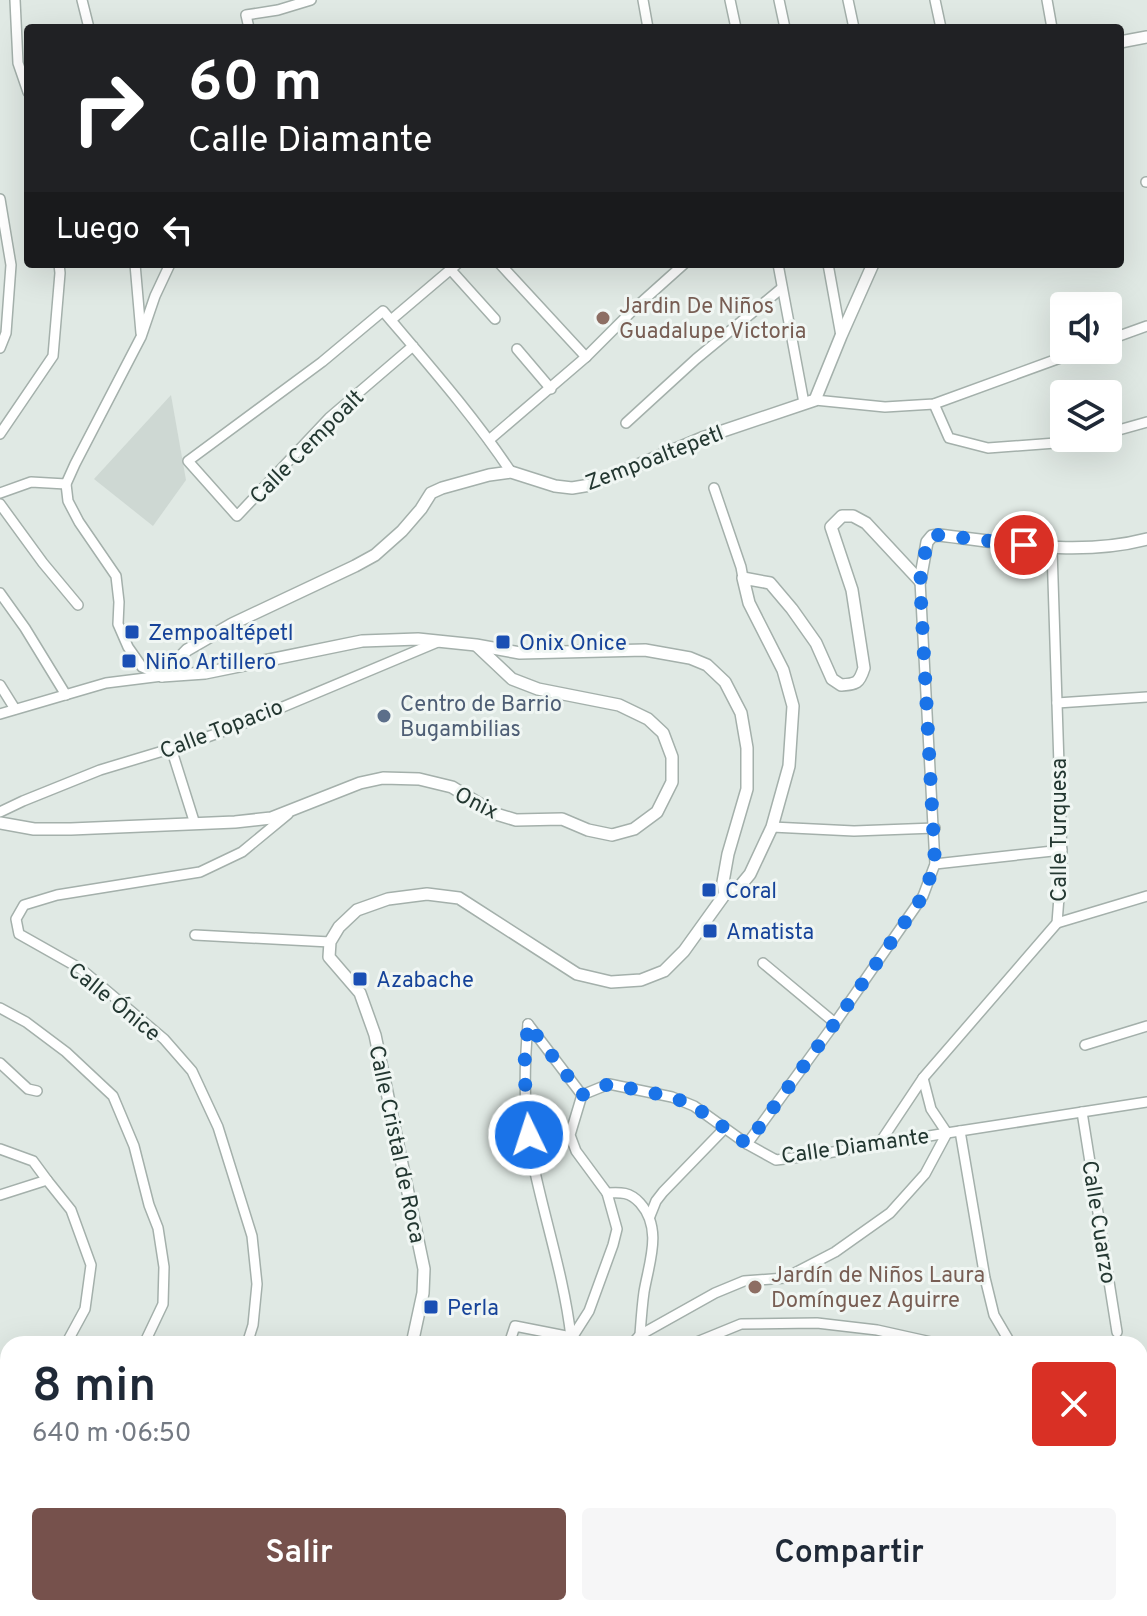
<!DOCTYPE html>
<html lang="es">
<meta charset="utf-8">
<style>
body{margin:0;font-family:Overpass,sans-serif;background:#f6f6f7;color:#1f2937;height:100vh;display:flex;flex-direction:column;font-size:30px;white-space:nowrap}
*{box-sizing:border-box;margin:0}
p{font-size:26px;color:#747a83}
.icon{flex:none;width:44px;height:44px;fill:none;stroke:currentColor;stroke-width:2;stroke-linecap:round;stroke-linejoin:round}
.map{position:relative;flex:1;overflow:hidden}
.details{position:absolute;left:0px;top:1336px;width:1148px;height:280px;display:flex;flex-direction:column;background:#fff;border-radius:24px 24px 0 0;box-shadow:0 8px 32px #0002}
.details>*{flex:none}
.hud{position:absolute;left:24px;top:24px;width:1100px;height:244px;border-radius:8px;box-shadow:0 8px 32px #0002;background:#202124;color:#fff;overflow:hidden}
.tools{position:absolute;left:1050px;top:292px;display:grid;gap:16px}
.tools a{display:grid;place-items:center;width:72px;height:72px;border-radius:8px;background:#fff;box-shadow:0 8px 32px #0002;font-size:40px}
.pin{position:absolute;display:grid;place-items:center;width:68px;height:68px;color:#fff;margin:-34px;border:4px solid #fff;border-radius:50%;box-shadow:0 2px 8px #0007}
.me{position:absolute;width:88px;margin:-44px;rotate:356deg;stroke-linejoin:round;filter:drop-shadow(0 0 6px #0008)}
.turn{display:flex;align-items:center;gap:28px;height:168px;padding:0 32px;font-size:36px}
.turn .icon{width:104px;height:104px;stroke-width:2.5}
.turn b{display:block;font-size:56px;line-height:68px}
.then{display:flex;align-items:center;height:76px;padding:0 32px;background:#0003;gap:16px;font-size:30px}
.round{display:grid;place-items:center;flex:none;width:84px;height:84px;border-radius:8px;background:#f6f6f7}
.overview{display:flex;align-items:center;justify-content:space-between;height:136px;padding:0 32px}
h1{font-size:48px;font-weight:600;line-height:60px}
.button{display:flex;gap:16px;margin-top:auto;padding:16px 32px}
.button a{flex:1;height:92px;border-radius:8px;background:#76514c;color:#fff;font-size:32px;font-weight:600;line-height:92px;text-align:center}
.button a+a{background:#f6f6f7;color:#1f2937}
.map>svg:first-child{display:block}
.built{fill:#ced8d3}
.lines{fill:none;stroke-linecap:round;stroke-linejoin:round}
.minor-casing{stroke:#a4b0ab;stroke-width:12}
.tertiary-casing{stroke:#a4b0ab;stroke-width:14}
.minor{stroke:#fff;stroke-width:9}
.tertiary{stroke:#fff;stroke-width:11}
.route{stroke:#1a73e8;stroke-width:14;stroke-dasharray:0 25.2}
.education-dot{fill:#8d6e63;stroke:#f0f6f3;stroke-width:3}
.transit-dot{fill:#1a4fb4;stroke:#f0f6f3;stroke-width:3}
.service-dot{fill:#5c6f8a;stroke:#f0f6f3;stroke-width:3}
.labels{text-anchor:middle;stroke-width:6;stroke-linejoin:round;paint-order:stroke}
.education-label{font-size:22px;fill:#785e54;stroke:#f0f6f3;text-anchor:start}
.street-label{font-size:22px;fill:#233731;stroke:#f0f6f3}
.transit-label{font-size:22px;fill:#164399;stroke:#f0f6f3;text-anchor:start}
.service-label{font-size:22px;fill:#4e5e75;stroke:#f0f6f3;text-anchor:start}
</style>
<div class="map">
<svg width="1147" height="1616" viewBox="0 0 1147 1616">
<rect width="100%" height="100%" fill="#e0e9e4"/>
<path class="built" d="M 171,395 L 186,480 L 153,526 L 94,479 Z"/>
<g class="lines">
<defs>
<g id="minor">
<path d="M 15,0 L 18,63 L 28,92"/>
<path d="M 82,0 L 89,28"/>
<path d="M 643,0 L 648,28"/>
<path d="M 730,0 L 736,28"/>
<path d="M 779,0 L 785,28"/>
<path d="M 848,0 L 854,28"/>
<path d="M 935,0 L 941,28"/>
<path d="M 1047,0 L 1052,28"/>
<path d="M 249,28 L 246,15 L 278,10 L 311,0"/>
<path d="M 1146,182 L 1147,182"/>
<path d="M 0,199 L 11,265 L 6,333 L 0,348"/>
<path d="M 135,264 L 141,333"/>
<path d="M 500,264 L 586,357"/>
<path d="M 778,264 L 804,403"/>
<path d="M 828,264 L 841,336"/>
<path d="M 450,269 L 495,319"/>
<path d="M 391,320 L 457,264"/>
<path d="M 1108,340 L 1147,326"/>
<path d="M 413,346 L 329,418 L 237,516 L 188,461 L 322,362 L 383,311 C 427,363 473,415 511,472"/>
<path d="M 517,349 L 551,389"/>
<path d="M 815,400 L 885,407 L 934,404 L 1082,350"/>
<path d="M 934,404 L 949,438 L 988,448 L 1082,441 L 1091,438"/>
<path d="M 626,423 L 696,359 L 782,288"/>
<path d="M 1108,433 L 1147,422"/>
<path d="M 0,434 L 53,356 L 60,273 L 59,264"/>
<path d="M 489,440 L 586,357 L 636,307 L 684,264"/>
<path d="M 714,488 L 741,567 L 743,578"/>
<path d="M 0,493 L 31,482 L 66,484"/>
<path d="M 0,504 L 43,563 L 78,605"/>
<path d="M 0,593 L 25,628 L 66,695"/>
<path d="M 162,676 L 142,667 L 128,647 L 118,624 L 119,602 L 116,576 L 79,522 L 68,501 L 66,484 L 75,464 L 141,337 L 155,296 L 170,264"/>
<path d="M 0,685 L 15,709"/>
<path d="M 1057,703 L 1147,697"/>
<path d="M 0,714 L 106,683 L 162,676"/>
<path d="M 171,748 L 195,824"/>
<path d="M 0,812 L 23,801 L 100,770 L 196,741 L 235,727 L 440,641"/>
<path d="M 772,827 L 854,831 L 935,828"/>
<path d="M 935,864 L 1062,850"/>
<path d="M 1057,923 L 1147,896"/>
<path d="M 195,935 L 330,942"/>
<path d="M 763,963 L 835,1023"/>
<path d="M 0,1008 L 26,1022 L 66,1052 L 113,1096 L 134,1146 L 149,1205 L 158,1228 L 164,1267 L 163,1304 L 144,1344"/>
<path d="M 528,1024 L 582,1095 L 609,1084 L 672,1097 L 694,1106 L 747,1144 L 776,1160 L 809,1156 L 947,1133 L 1147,1102"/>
<path d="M 528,1024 C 524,1068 523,1114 532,1158 C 544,1218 564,1276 571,1337"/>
<path d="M 1085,1045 L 1147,1026"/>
<path d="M 0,1063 L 28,1089 L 37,1091"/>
<path d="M 582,1095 L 570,1135 L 576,1151 L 607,1193 C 621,1192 630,1192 640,1203 C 663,1229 649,1262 644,1292 C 642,1306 641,1321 640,1335"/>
<path d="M 1082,1112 L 1117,1332"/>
<path d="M 960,1131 L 985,1278 L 994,1315 L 1011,1344"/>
<path d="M 747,1144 L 835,1023 L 923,896 L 935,864 L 920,581"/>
<path d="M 879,1144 L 923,1078 L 1057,923 L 1062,858 L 1052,549"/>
<path d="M 0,1149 L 33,1161 L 47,1180"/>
<path d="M 0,1195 L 47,1180 L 71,1210 L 91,1265 L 85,1309 L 66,1344"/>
<path d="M 650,1216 L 656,1201 L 663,1192 L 725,1128"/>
<path d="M 247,1344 L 253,1325 L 257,1284 L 252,1236 L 218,1127 L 192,1071 L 164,1039 L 81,969 L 19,934 L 16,919 L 24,905 L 57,895 L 200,872 L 242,852 L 288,814"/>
<path d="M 509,1344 L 515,1326 L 571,1337"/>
<path d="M 568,1344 L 589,1311 L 613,1245 L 617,1229 L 607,1193"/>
<path d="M 632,1344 L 640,1335 L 715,1293 L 744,1281 L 785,1278 L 835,1252 L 890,1213 L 925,1174 L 947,1133 L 931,1109 L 923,1078"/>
<path d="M 692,1344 L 741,1324 L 817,1323 L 877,1330 L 940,1344"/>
<path d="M 1140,1361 L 1147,1359"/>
<path d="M 0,1434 L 8,1424"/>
<path d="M 1140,1446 L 1147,1444"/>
<path d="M 0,1577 L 8,1580"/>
<path d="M 116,1608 L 122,1616"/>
<path d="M 700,1608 L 703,1616"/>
<path d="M 909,1608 L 911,1616"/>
<path d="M 975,1608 L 977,1616"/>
<path d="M 1041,1608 L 1044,1616"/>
<path d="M 1110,1608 L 1112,1616"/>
<path d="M 141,1616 L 141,1608"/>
<path d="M 672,1616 L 684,1608"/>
</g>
<g id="tertiary">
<path d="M 1120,42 L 1147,37"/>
<path d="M 920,581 L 927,542 L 932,536 L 939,535 C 1008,543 1078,557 1147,539"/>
<path d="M 162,676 L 205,673 L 362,641 L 418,639 L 476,645 L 520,653 L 645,650 L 690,658 L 707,665 L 725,682 L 741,713 L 747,748 L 747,789 L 728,854 L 723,882 L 725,894 L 684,951 L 664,971 L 641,980 L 611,982 L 577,974 L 459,898 L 427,894 L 388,899 L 357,910 L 339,927 L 330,942 L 329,957 L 360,993 L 375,1035 L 424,1269 L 423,1293 L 412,1344"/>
<path d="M 162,676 L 187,650 L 232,624 L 355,566 L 375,555 L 402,531 L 421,509 L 431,493 L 442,488 L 489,475 L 511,472 L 555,486 L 572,488 L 590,485 L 702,438 L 815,400 L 841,336 L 873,264"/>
<path d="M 0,823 L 34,829 L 71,829 L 235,822 L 271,818 L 360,783 L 383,778 L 419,779 L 452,787 L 496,814 L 516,820 L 562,819 L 588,830 L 612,835 L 634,829 L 657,812 L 672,782 L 672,757 L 663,733 L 648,719 L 619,705 L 538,689 L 512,679 L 477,646"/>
<path d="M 725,894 L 736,891 L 750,874 L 772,827 L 789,766 L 793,706 L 783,670 L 749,603 L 743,578 L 770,583 L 792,609 L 816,643 L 832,679 L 841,685 C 856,684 859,684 864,668 L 852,590 L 831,527 L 842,516 L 853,516 L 866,523 L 920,581"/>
<path d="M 358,1608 L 368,1616"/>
<path d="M 406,1616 L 426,1608"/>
<path d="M 813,1616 L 813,1608"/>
</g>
</defs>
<use href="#minor" class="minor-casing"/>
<use href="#tertiary" class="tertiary-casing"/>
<use href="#minor" class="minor"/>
<use href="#tertiary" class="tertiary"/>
</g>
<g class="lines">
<path class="route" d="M 529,1135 L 524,1068 L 528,1024 L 582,1095 L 609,1084 L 672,1097 L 694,1106 L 747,1144 L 835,1023 L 923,896 L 935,864 L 920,581 L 927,542 L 932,536 L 939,535 L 1024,545"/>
</g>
<g class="education-dot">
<circle cx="603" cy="318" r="8"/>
<circle cx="755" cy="1287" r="8"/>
</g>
<g class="transit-dot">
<rect x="124" y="624" width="16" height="16" rx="4"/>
<rect x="495" y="634" width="16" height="16" rx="4"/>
<rect x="121" y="653" width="16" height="16" rx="4"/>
<rect x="701" y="882" width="16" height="16" rx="4"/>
<rect x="702" y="923" width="16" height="16" rx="4"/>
<rect x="352" y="971" width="16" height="16" rx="4"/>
<rect x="423" y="1299" width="16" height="16" rx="4"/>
</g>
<circle class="service-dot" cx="384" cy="716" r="8"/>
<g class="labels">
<g class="education-label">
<text x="619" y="313">Jardin De Niños<tspan x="619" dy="25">Guadalupe Victoria</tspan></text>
<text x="771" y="1282">Jardín de Niños Laura<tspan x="771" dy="25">Domínguez Aguirre</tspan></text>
</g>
<g class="street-label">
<text transform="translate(306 446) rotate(-45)" y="8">Calle Cempoalt</text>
<text transform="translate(654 457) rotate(-21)" y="8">Zempoaltepetl</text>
<text transform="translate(221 728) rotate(-21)" y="8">Calle Topacio</text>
<text transform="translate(477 802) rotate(27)" y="8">Onix</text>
<text transform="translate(1058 830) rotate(-90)" y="8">Calle Turquesa</text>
<text transform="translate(115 1001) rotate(39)" y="8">Calle Ónice</text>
<text transform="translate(398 1144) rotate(78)" y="8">Calle Cristal de Roca</text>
<text transform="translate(855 1145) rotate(-8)" y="8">Calle Diamante</text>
<text transform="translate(1100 1222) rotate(81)" y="8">Calle Cuarzo</text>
</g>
<g class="transit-label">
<text x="148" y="640">Zempoaltépetl</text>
<text x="519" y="650">Onix Onice</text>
<text x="145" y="669">Niño Artillero</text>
<text x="725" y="898">Coral</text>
<text x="726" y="939">Amatista</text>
<text x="376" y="987">Azabache</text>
<text x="447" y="1315">Perla</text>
</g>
<g class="service-label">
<text x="400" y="711">Centro de Barrio<tspan x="400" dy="25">Bugambilias</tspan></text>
</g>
</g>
</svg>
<div class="tools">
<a><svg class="icon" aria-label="sound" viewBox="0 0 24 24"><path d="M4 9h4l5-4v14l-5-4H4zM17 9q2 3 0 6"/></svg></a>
<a><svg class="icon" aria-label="layers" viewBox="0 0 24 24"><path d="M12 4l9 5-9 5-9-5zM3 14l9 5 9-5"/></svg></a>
</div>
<div class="pin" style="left:1024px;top:545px;background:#d93025"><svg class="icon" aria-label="arrive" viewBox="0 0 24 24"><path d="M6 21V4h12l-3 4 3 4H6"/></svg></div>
<svg class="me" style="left:529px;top:1135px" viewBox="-20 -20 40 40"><circle r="17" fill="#1a73e8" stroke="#fff" stroke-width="3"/><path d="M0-11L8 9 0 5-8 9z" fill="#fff"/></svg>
<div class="hud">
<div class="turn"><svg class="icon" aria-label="right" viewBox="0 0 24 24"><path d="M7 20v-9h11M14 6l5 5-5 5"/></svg><div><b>60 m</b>Calle Diamante</div></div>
<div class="then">Luego<svg class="icon" aria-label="left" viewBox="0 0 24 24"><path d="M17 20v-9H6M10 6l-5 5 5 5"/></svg></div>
</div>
<section class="details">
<div class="overview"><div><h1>8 min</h1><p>640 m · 06:50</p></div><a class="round" style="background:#d93025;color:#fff"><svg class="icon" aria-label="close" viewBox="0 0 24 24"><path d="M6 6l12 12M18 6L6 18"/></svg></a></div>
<div class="button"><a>Salir</a><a>Compartir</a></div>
</section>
</div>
